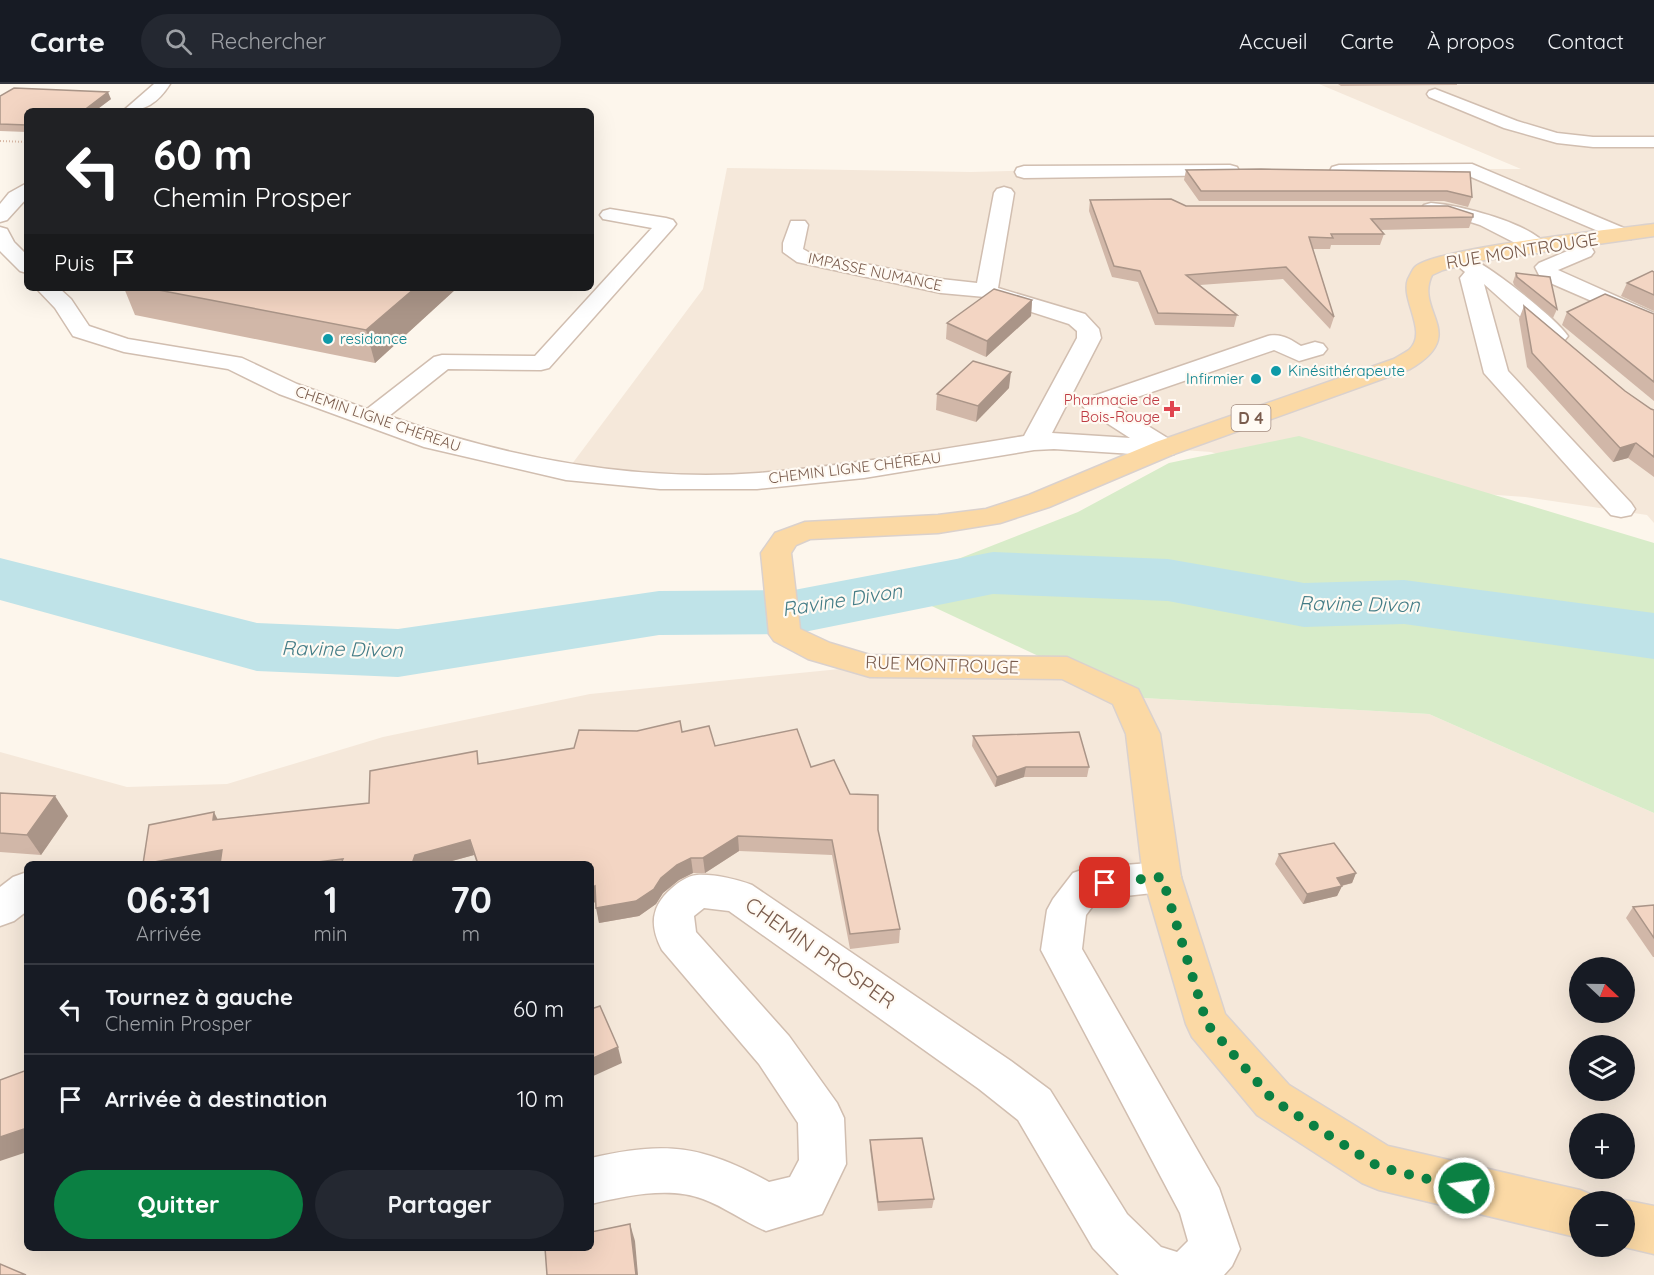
<!DOCTYPE html>
<html lang="fr">
<meta charset="utf-8">
<style>
body{margin:0;font-family:Quicksand,sans-serif;background:#242831;color:#f1f3f6;height:100vh;display:flex;flex-direction:column;font-size:22px;white-space:nowrap}
*{box-sizing:border-box;margin:0}
p{font-size:20px;color:#9ea1a6}
.icon{flex:none;width:33px;height:33px;fill:none;stroke:currentColor;stroke-width:2;stroke-linecap:round;stroke-linejoin:round}
.map{position:relative;flex:1;overflow:hidden}
.drawer{position:absolute;left:24px;top:777px;width:570px;height:390px;display:flex;flex-direction:column;background:#171b24;border-radius:9px;box-shadow:0 6px 24px #0002}
.drawer>*{flex:none}
.top-card{position:absolute;left:24px;top:24px;width:570px;height:183px;border-radius:9px;box-shadow:0 6px 24px #0002;background:#202124;color:#fff;overflow:hidden}
.needle{width:39px;rotate:112deg}
.tools{position:absolute;left:1569px;top:873px;display:grid;gap:12px}
.tools a{display:grid;place-items:center;width:66px;height:66px;border-radius:50%;background:#171b24;box-shadow:0 6px 24px #0002;font-size:30px}
.pin{position:absolute;display:grid;place-items:center;width:51px;height:51px;color:#fff;margin:-26px;border-radius:12px;box-shadow:0 3px 9px #0006}
.me{position:absolute;width:66px;margin:-33px;rotate:284deg;stroke-linejoin:round;filter:drop-shadow(0 0 4px #0008)}
.turn{display:flex;align-items:center;gap:21px;height:126px;padding:0 30px;font-size:27px}
.turn .icon{width:78px;height:78px;stroke-width:2.5}
.turn b{display:block;font-size:42px;line-height:51px}
.then{display:flex;align-items:center;height:57px;padding:0 30px;background:#0003;gap:12px;font-size:22px}
.eta{display:flex;justify-content:space-evenly;align-items:center;height:102px;text-align:center}
.eta b{font-size:36px;font-weight:800;line-height:42px}
.action{display:flex;gap:12px;margin-top:auto;padding:12px 30px}
.action a{flex:1;height:69px;border-radius:36px;background:#0b8043;color:#fff;font-size:24px;font-weight:800;line-height:69px;text-align:center}
.action a+a{background:#242831;color:#f1f3f6}
ul{padding:0;list-style:none}
li{display:flex;align-items:center;gap:18px;height:90px;padding:0 30px;border-top:2px solid #363941}
li div{flex:1}
li b{display:block;font-size:22px}
li em{font-style:normal}
header{display:flex;align-items:center;gap:36px;box-sizing:border-box;height:84px;padding:0 30px;background:#171b24;border-bottom:2px solid #363941}
header strong{font-size:28px}
nav{display:flex;gap:33px;margin-inline-start:auto;font-size:21px}
.search{width:420px;height:54px;background:#242831;display:flex;align-items:center;gap:15px;box-sizing:border-box;padding:0 21px;border-radius:33px;color:#9ea1a6;font-size:22px}
.map>svg:first-child{display:block}
.residential{fill:#f5e8da;fill-rule:evenodd}
.green{fill:#d8ecc9}
.lines{fill:none;stroke-linecap:round;stroke-linejoin:round}
.river{fill:#bfe3e8;fill-rule:evenodd}
.minor-casing{stroke:#d1beb0;stroke-width:3}
.major-casing{stroke:#dad1cd;stroke-width:3}
.path{stroke:#d9b8a5;stroke-width:2;stroke-dasharray:1 2;stroke-linecap:butt}
.minor{fill:#fff;fill-rule:evenodd}
.major{fill:#fbd9a5;fill-rule:evenodd}
.wall{fill:#d1b7a8}
.shaded-wall{fill:#aa9588}
.building{fill:#f3d5c3;stroke:#aa9588;stroke-width:1.5}
.route{stroke:#0b8043;stroke-width:10;stroke-dasharray:0 18}
.culture-dot{fill:#0f9aa8;stroke:#fffaf3;stroke-width:2}
.health-dot{fill:#e0444e;stroke:#fffaf3;stroke-width:2}
.labels{text-anchor:middle;stroke-width:4.5;stroke-linejoin:round;paint-order:stroke}
.far-street-label{font-size:15px;fill:#7a5c4d;stroke:#fffaf3}
.far-culture-label{font-size:15px;fill:#0d838f;stroke:#fffaf3;text-anchor:start}
.far-health-label{font-size:15px;fill:#be3a42;stroke:#fffaf3;text-anchor:end}
.shield{fill:#fffaf3;stroke:#a28b7f;stroke-width:1.5}
.shield-label{font-size:16px;font-weight:bold;fill:#7a5c4d}
.street-label{font-size:18px;fill:#7a5c4d;stroke:#fffaf3}
.water-label{font-size:20px;font-style:italic;fill:#437c86;stroke:#fffaf3}
.near-street-label{font-size:21px;fill:#7a5c4d;stroke:#fffaf3}
</style>
<header>
<strong>Carte</strong>
<div class="search"><svg class="icon" aria-label="search" viewBox="0 0 24 24"><circle cx="10" cy="10" r="6"/><path d="M15 15l6 6"/></svg>Rechercher</div>
<nav><a>Accueil</a><a>Carte</a><a>À propos</a><a>Contact</a></nav>
</header>
<div class="map">
<svg width="1654" height="1191" viewBox="0 0 1654 1191">
<rect width="100%" height="100%" fill="#fdf6ec"/>
<g class="residential">
<path d="M 1319,0 L 1654,0 L 1654,439 L 1647,431 L 1525,413 L 1455,408 L 1336,409 L 1211,368 L 1054,357 L 757,397 L 566,388 L 703,205 L 727,84 L 971,88 L 1093,85 L 1521,85 Z"/>
<path d="M 870,582 L 1067,584 L 1126,613 L 1429,630 L 1654,729 L 1654,1191 L 0,1191 L 0,668 L 127,703 L 227,700 L 383,653 L 590,610 ZM 27,780 L 591,780 L 591,1164 L 27,1164 ZM 1580,884 L 1624,884 L 1624,928 L 1580,928 ZM 1580,962 L 1624,962 L 1624,1006 L 1580,1006 ZM 1580,1040 L 1624,1040 L 1624,1084 L 1580,1084 ZM 1580,1118 L 1624,1118 L 1624,1162 L 1580,1162 Z"/>
</g>
<path class="green" d="M 1299,352 L 1654,459 L 1654,729 L 1429,630 L 1126,613 L 889,502 L 1078,428 L 1169,379 Z"/>
<g class="lines">
<path class="river" d="M 993,468 L 1168,475 L 1304,499 L 1404,496 L 1654,529 L 1654,575 L 1404,540 L 1304,543 L 1168,517 L 993,510 L 794,550 L 659,551 L 398,593 L 257,587 L 0,516 L 0,474 L 257,539 L 398,545 L 659,507 L 794,506 Z"/>
<defs>
<g id="minor">
<path d="M 154,0 L 170,0 C 158,19 145,27 123,27 Z"/>
<path d="M 1435,5 L 1517,37 L 1557,49 L 1593,53 L 1654,53 L 1654,63 L 1593,63 L 1557,59 L 1504,44 L 1429,13 L 1427,10 L 1429,7 Z"/>
<path d="M 1472,80 L 1631,147 L 1634,151 L 1631,155 L 1617,155 L 1469,92 L 1339,93 L 1332,91 L 1330,87 L 1332,83 L 1339,81 Z"/>
<path d="M 1230,81 L 1237,83 L 1239,87 L 1237,91 L 1024,94 L 1017,92 L 1015,88 L 1017,84 L 1024,82 Z"/>
<path d="M 27,99 L 27,114 L 7,136 L 0,138 L 0,120 L 9,109 Z"/>
<path d="M 1004,103 L 1011,105 L 1014,109 L 998,204 L 1085,230 L 1099,245 L 1101,254 L 1052,349 L 1130,354 L 1085,325 L 1081,320 L 1085,315 L 1268,252 C 1281,249 1290,255 1301,262 L 1315,258 L 1323,260 L 1327,265 L 1323,270 L 1299,277 L 1274,266 L 1114,321 L 1174,358 L 1178,364 L 1174,370 L 1165,372 L 1054,365 L 1034,366 L 864,394 L 757,405 L 660,405 L 566,396 L 424,363 L 279,310 L 228,285 L 124,268 L 73,252 L 55,224 L 36,204 L 59,204 L 71,215 L 89,242 L 128,255 L 242,274 L 297,300 L 367,325 L 434,273 L 442,271 L 535,272 L 652,144 L 603,135 L 600,131 L 603,127 L 610,125 L 666,134 L 673,136 L 676,140 L 673,144 L 549,284 L 541,286 L 448,285 L 389,332 C 506,374 634,398 759,389 C 848,382 936,366 1024,352 L 1077,254 L 1077,247 L 1069,240 L 985,213 L 941,209 L 797,178 L 783,168 L 783,159 L 791,137 L 805,137 L 808,141 L 803,165 L 810,169 L 941,195 L 977,199 L 994,109 L 997,105 Z"/>
<path d="M 1431,119 C 1459,121 1532,139 1548,163 L 1545,167 L 1538,169 L 1531,167 L 1480,141 L 1458,134 L 1424,129 L 1421,125 L 1424,121 Z"/>
<path d="M 0,143 L 7,145 L 14,158 L 27,171 L 27,189 L 20,187 L 0,167 Z"/>
<path d="M 1579,152 L 1586,154 L 1594,168 L 1591,172 L 1558,186 L 1654,229 L 1654,244 L 1541,195 L 1535,183 L 1539,179 L 1572,165 L 1569,158 L 1572,154 Z"/>
<path d="M 1461,170 C 1482,175 1555,233 1568,252 L 1564,257 L 1556,259 L 1548,257 L 1484,200 L 1508,287 L 1631,419 L 1635,425 L 1631,431 L 1621,433 L 1611,431 L 1484,289 L 1460,194 L 1465,188 L 1451,176 L 1454,172 Z"/>
<path d="M 1162,778 L 1176,782 L 1181,793 L 1176,804 L 1162,808 L 1098,815 L 1086,831 L 1082,865 L 1219,1104 L 1240,1165 L 1232,1182 L 1224,1191 L 1119,1191 L 1093,1164 L 1018,1036 L 979,1005 L 729,827 L 704,824 L 694,832 L 696,848 L 789,952 L 837,1019 L 844,1034 L 846,1080 L 822,1130 L 766,1147 C 744,1138 725,1123 703,1115 C 669,1102 625,1112 591,1120 L 591,1074 C 666,1057 701,1061 769,1098 L 790,1093 L 799,1076 L 798,1039 L 759,980 L 662,866 C 649,841 651,822 672,804 C 679,798 687,792 697,791 C 714,790 736,795 752,801 L 1011,977 L 1050,1006 L 1127,1130 L 1161,1163 L 1177,1168 L 1188,1157 L 1180,1129 L 1041,866 L 1047,826 L 1053,815 L 1073,789 L 1087,784 Z"/>
<path d="M 27,788 L 27,827 L 14,837 L 0,842 L 0,803 L 13,793 Z"/>
</g>
<g id="major">
<path d="M 1654,140 L 1654,152 L 1478,177 L 1443,186 L 1432,191 C 1414,228 1470,250 1410,285 L 1174,370 L 1049,423 L 1000,439 L 938,449 L 810,455 L 796,461 L 791,469 L 800,545 L 830,559 L 870,571 L 1067,573 L 1138,605 L 1160,650 L 1181,793 L 1225,930 L 1289,1001 L 1388,1062 L 1580,1106 L 1597,1113 L 1599,1118 L 1580,1118 L 1580,1154 L 1379,1106 L 1362,1099 L 1257,1031 L 1192,953 L 1186,940 L 1143,793 L 1126,650 L 1113,620 L 1062,595 L 870,593 L 808,575 L 774,557 L 769,550 L 761,469 L 775,449 L 805,438 L 938,431 L 986,425 L 1029,411 L 1156,358 L 1394,275 C 1398,272 1405,269 1409,266 C 1429,248 1400,216 1408,195 C 1410,192 1412,186 1415,183 C 1435,164 1616,145 1654,140 Z"/>
<path d="M 1624,1116 L 1654,1122 L 1654,1170 L 1620,1162 L 1624,1162 L 1624,1118 L 1620,1118 Z"/>
</g>
</defs>
<use href="#minor" class="minor-casing"/>
<use href="#major" class="major-casing"/>
<path class="path" d="M 0,57 L 27,58"/>
<use href="#minor" class="minor"/>
<use href="#major" class="major"/>
</g>
<g class="wall">
<path d="M 1338,0 L 1457,0 L 1457,1 L 1341,2 Z"/>
<path d="M 0,12 L 111,15 L 95,27 L 27,27 L 27,48 L 0,47 Z"/>
<path d="M 1186,86 L 1470,88 L 1472,113 L 1468,123 L 1444,117 L 1199,117 L 1184,96 Z"/>
<path d="M 1090,116 L 1186,122 L 1473,133 L 1469,144 L 1380,146 L 1384,150 L 1380,161 L 1331,161 L 1330,165 L 1313,165 L 1334,233 L 1330,245 L 1283,195 L 1200,201 L 1237,231 L 1234,243 L 1155,241 L 1138,198 L 1112,193 L 1089,127 Z"/>
<path d="M 1654,188 L 1654,227 L 1621,212 L 1627,199 Z"/>
<path d="M 1516,189 L 1557,225 L 1553,234 L 1514,201 L 1513,198 Z"/>
<path d="M 124,204 L 457,204 L 375,279 L 135,231 Z"/>
<path d="M 1032,216 L 1031,232 L 986,273 L 946,255 L 947,239 Z"/>
<path d="M 1524,222 L 1625,307 L 1651,325 L 1654,326 L 1654,393 L 1628,374 L 1613,378 L 1527,283 L 1519,235 Z"/>
<path d="M 1567,228 L 1654,230 L 1654,317 L 1562,241 Z"/>
<path d="M 1009,304 L 976,338 L 936,326 L 937,310 Z"/>
<path d="M 682,648 L 715,662 L 811,683 L 850,710 L 878,746 L 900,845 L 899,859 L 850,865 L 832,771 L 739,767 L 705,789 L 693,789 L 679,796 L 663,809 L 656,820 L 639,832 L 599,839 L 591,780 L 477,780 L 474,771 L 441,780 L 143,780 L 218,735 L 369,719 L 480,679 Z"/>
<path d="M 973,652 L 1089,683 L 1087,693 L 1024,693 L 995,703 L 972,662 Z"/>
<path d="M 0,709 L 68,732 L 41,771 L 0,768 Z"/>
<path d="M 1279,770 L 1356,789 L 1352,799 L 1342,802 L 1337,812 L 1303,820 L 1275,780 Z"/>
<path d="M 1654,821 L 1654,873 L 1653,873 L 1626,834 L 1633,823 Z"/>
<path d="M 870,1056 L 934,1115 L 932,1124 L 878,1127 L 870,1065 Z"/>
</g>
<g class="shaded-wall">
<path d="M 108,8 L 111,15 L 95,27 L 83,27 Z"/>
<path d="M 415,204 L 457,204 L 375,279 L 366,246 Z"/>
<path d="M 1032,216 L 1031,232 L 986,273 L 987,257 Z"/>
<path d="M 1011,288 L 1009,304 L 976,338 L 978,322 Z"/>
<path d="M 1636,359 L 1628,374 L 1613,378 L 1620,364 Z"/>
<path d="M 1026,683 L 1024,693 L 995,703 L 997,693 Z"/>
<path d="M 55,712 L 68,732 L 41,771 L 27,751 Z"/>
<path d="M 214,728 L 222,744 L 213,736 Z"/>
<path d="M 738,752 L 739,767 L 705,789 L 703,774 Z"/>
<path d="M 470,756 L 474,771 L 441,780 L 412,780 L 415,771 Z"/>
<path d="M 222,766 L 230,780 L 144,780 Z"/>
<path d="M 691,774 L 693,789 L 679,796 L 663,809 L 656,820 L 639,832 L 599,839 L 596,824 L 661,794 L 677,781 Z"/>
<path d="M 1356,789 L 1352,799 L 1340,802 L 1342,802 L 1337,812 L 1303,820 L 1307,810 L 1337,794 Z"/>
<path d="M 595,802 L 598,817 L 591,820 L 591,804 Z"/>
<path d="M 618,963 L 622,979 L 591,993 L 591,975 Z"/>
<path d="M 27,1044 L 27,1068 L 0,1077 L 0,1053 Z"/>
<path d="M 630,1140 L 635,1157 L 638,1191 L 636,1191 Z"/>
</g>
<g class="building">
<path d="M 14,4 L 108,8 L 83,27 L 27,27 L 27,41 L 0,40 L 0,12 Z"/>
<path d="M 1261,85 L 1470,88 L 1472,113 L 1447,107 L 1201,107 L 1186,86 Z"/>
<path d="M 1171,115 L 1186,122 L 1448,122 L 1473,130 L 1473,133 L 1371,135 L 1384,150 L 1331,150 L 1333,154 L 1309,153 L 1334,233 L 1286,183 L 1186,191 L 1237,231 L 1158,229 L 1140,187 L 1114,182 L 1090,116 Z"/>
<path d="M 1652,187 L 1654,188 L 1654,211 L 1627,199 Z"/>
<path d="M 1516,189 L 1550,193 L 1557,225 L 1517,193 Z"/>
<path d="M 148,204 L 415,204 L 366,246 Z"/>
<path d="M 994,205 L 1032,216 L 987,257 L 947,239 Z"/>
<path d="M 1605,210 L 1654,230 L 1654,298 L 1567,228 Z"/>
<path d="M 1524,222 L 1625,307 L 1651,325 L 1654,326 L 1654,373 L 1636,359 L 1620,364 L 1532,269 Z"/>
<path d="M 973,277 L 1011,288 L 978,322 L 937,310 Z"/>
<path d="M 680,637 L 682,648 L 709,642 L 715,662 L 797,645 L 811,683 L 834,676 L 850,710 L 878,711 L 878,746 L 900,845 L 850,850 L 832,756 L 738,752 L 703,774 L 691,774 L 677,781 L 661,794 L 654,805 L 636,817 L 596,824 L 595,802 L 591,804 L 591,780 L 478,780 L 470,756 L 415,771 L 412,780 L 341,780 L 343,775 L 301,780 L 220,780 L 222,766 L 143,780 L 149,741 L 214,728 L 213,736 L 369,719 L 370,687 L 477,667 L 478,680 L 574,664 L 579,646 L 637,647 Z"/>
<path d="M 1079,648 L 1089,683 L 1026,683 L 997,693 L 973,652 Z"/>
<path d="M 0,709 L 55,712 L 27,751 L 0,749 Z"/>
<path d="M 1334,759 L 1356,789 L 1337,794 L 1342,802 L 1307,810 L 1279,770 Z"/>
<path d="M 1654,821 L 1654,854 L 1633,823 Z"/>
<path d="M 600,922 L 618,963 L 591,975 L 591,925 Z"/>
<path d="M 27,986 L 27,1044 L 0,1053 L 0,996 Z"/>
<path d="M 922,1054 L 934,1115 L 878,1118 L 870,1056 Z"/>
<path d="M 630,1140 L 636,1191 L 547,1191 L 545,1164 L 591,1164 L 591,1148 Z"/>
<path d="M 0,1180 L 26,1191 L 0,1191 Z"/>
</g>
<g class="lines">
<path class="route" d="M 1105,799 L 1162,793 L 1207,940 L 1273,1016 L 1379,1083 L 1464,1104"/>
</g>
<g class="culture-dot">
<circle cx="328" cy="255" r="6"/>
<circle cx="1276" cy="287" r="6"/>
<circle cx="1256" cy="295" r="6"/>
</g>
<path class="health-dot" d="M1169 316h6v6h6v6h-6v6h-6v-6h-6v-6h6z"/>
<g class="labels">
<g class="far-street-label">
<text transform="translate(875 188) rotate(12)" y="5">IMPASSE NUMANCE</text>
<text transform="translate(378 335) rotate(19)" y="5">CHEMIN LIGNE CHÉREAU</text>
<text transform="translate(855 384) rotate(-7)" y="5">CHEMIN LIGNE CHÉREAU</text>
</g>
<g class="far-culture-label">
<text x="340" y="260">residance</text>
<text x="1288" y="292">Kinésithérapeute</text>
<text x="1244" y="300" text-anchor="end">Infirmier</text>
</g>
<g class="far-health-label">
<text x="1160" y="321">Pharmacie de<tspan x="1160" dy="17">Bois-Rouge</tspan></text>
</g>
<rect class="shield" x="1231.5" y="321" width="39" height="26" rx="4.5"/>
<g class="shield-label">
<text x="1251" y="340">D 4</text>
</g>
<g class="street-label">
<text transform="translate(1522 167) rotate(-9)" y="6">RUE MONTROUGE</text>
<text transform="translate(942 581) rotate(2)" y="6">RUE MONTROUGE</text>
</g>
<g class="water-label">
<text transform="translate(842 516) rotate(-9)" y="7">Ravine Divon</text>
<text transform="translate(1359 520) rotate(1)" y="7">Ravine Divon</text>
<text transform="translate(342 565) rotate(1)" y="7">Ravine Divon</text>
</g>
<g class="near-street-label">
<text transform="translate(820 869) rotate(35)" y="7">CHEMIN PROSPER</text>
</g>
</g>
</svg>
<div class="tools">
<a><svg class="needle" viewBox="-14 -14 28 28"><path d="M0-13l5 13h-10z" fill="#e53935"/><path d="M0 13l5-13h-10z" fill="#9ea1a6"/></svg></a>
<a><svg class="icon" aria-label="layers" viewBox="0 0 24 24"><path d="M12 4l9 5-9 5-9-5zM3 14l9 5 9-5"/></svg></a>
<a>+</a>
<a>−</a>
</div>
<div class="pin" style="left:1105px;top:799px;background:#d93025"><svg class="icon" aria-label="arrive" viewBox="0 0 24 24"><path d="M6 21V4h12l-3 4 3 4H6"/></svg></div>
<svg class="me" style="left:1464px;top:1104px" viewBox="-20 -20 40 40"><circle r="17" fill="#0b8043" stroke="#fff" stroke-width="3"/><path d="M0-11L8 9 0 5-8 9z" fill="#fff"/></svg>
<div class="top-card">
<div class="turn"><svg class="icon" aria-label="left" viewBox="0 0 24 24"><path d="M17 20v-9H6M10 6l-5 5 5 5"/></svg><div><b>60 m</b>Chemin Prosper</div></div>
<div class="then">Puis<svg class="icon" aria-label="arrive" viewBox="0 0 24 24"><path d="M6 21V4h12l-3 4 3 4H6"/></svg></div>
</div>
<section class="drawer">
<div class="eta">
<div><b>06:31</b><p>Arrivée</p></div>
<div><b>1</b><p>min</p></div>
<div><b>70</b><p>m</p></div>
</div>
<ul>
<li><svg class="icon" aria-label="left" viewBox="0 0 24 24"><path d="M17 20v-9H6M10 6l-5 5 5 5"/></svg><div><b>Tournez à gauche</b><p>Chemin Prosper</p></div><em>60 m</em></li>
<li><svg class="icon" aria-label="arrive" viewBox="0 0 24 24"><path d="M6 21V4h12l-3 4 3 4H6"/></svg><div><b>Arrivée à destination</b></div><em>10 m</em></li>
</ul>
<div class="action"><a>Quitter</a><a>Partager</a></div>
</section>
</div>
